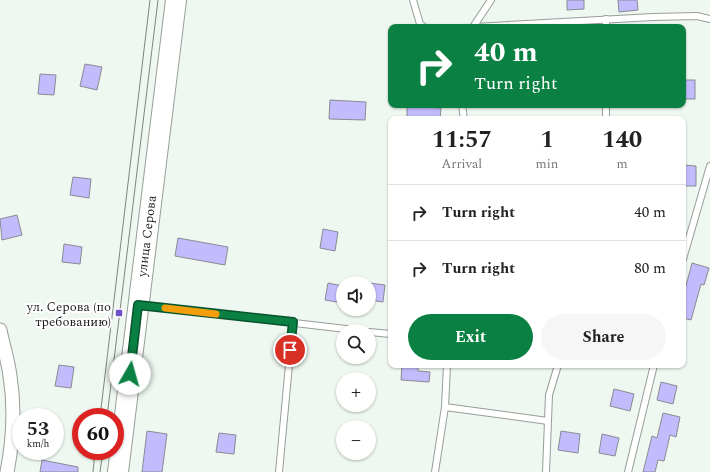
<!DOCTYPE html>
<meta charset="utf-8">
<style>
body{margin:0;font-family:Spectral,serif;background:#f6f6f6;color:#222;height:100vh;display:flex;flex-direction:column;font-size:15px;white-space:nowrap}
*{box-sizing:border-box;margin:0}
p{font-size:13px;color:#767676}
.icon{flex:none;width:22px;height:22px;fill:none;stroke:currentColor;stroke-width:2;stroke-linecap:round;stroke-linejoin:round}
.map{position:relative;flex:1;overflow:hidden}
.drawer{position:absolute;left:388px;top:116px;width:298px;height:252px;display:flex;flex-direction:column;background:#fff;border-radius:8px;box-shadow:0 1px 3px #0004}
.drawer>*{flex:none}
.top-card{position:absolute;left:388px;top:24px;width:298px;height:84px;border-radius:8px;box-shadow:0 1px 3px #0004;background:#0b8043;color:#fff;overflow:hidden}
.tools{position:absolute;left:336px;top:276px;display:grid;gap:8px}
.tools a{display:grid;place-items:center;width:40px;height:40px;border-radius:50%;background:#fff;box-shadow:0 1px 3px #0004;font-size:20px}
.speed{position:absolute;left:12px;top:408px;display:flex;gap:8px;font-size:20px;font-weight:700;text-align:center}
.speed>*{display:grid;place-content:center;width:52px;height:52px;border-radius:50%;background:#fff;box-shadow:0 1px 3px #0004;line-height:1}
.speed small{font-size:10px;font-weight:400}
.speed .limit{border:6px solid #d22;background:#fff;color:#111}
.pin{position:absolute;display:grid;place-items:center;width:34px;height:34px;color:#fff;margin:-17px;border:2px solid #fff;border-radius:50%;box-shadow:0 1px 4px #0007}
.me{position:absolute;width:44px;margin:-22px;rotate:7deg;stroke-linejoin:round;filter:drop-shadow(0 0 3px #0008)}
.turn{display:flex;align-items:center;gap:14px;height:84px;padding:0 20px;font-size:18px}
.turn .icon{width:52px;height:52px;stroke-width:2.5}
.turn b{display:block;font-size:28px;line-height:34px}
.eta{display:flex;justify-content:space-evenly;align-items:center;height:68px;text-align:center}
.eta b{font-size:24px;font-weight:700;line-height:28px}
.button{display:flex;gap:8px;margin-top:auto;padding:8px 20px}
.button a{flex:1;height:46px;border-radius:24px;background:#0b8043;color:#fff;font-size:16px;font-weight:700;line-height:46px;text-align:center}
.button a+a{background:#f6f6f6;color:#222}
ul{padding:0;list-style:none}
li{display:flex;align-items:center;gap:12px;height:56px;padding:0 20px;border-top:1px solid #e0e0e0}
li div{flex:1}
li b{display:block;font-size:15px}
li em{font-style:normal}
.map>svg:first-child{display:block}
.building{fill:#c2bbfc;stroke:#8b8a94}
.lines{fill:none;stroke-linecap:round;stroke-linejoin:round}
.lane-casing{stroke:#969e98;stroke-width:8}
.street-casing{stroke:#969e98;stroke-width:15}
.primary-casing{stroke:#969e98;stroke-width:22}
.lane{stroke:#fff;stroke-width:6}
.street{stroke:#fff;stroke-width:13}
.primary{stroke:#fff;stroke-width:20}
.tram{stroke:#7f8581;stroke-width:1}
.route-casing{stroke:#07532c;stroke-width:10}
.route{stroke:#0b8043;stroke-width:7}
.slow{stroke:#f59e0b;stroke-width:7}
.poi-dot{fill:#6d52cb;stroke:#fff;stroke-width:1.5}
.labels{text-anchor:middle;stroke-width:4;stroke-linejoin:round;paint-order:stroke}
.street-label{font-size:13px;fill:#1a1d1b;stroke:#fff}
.poi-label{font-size:13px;fill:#1a1d1b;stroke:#fff;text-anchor:end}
</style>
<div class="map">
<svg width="710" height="472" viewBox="0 0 710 472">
<rect width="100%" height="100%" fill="#eef7f0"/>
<g class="building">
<path d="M 567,0 L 584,0 L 584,9 L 567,10 Z"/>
<path d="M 618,0 L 637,0 L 638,10 L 619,12 Z"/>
<path d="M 85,64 L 102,67 L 97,90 L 80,86 Z"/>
<path d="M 40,74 L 56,75 L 54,95 L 38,94 Z"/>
<rect x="683" y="80" width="12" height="19"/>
<path d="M 330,100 L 366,102 L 365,120 L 329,119 Z"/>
<path d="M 407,106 L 441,108 L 440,119 L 407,119 Z"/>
<path d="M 683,165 L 696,166 L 696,186 L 683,186 Z"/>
<path d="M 73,177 L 91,179 L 89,198 L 70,195 Z"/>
<path d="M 17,215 L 22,235 L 2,240 L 0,219 Z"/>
<path d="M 323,229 L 338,232 L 335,251 L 320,248 Z"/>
<path d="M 178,238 L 228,247 L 225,265 L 175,256 Z"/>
<path d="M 64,244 L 82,247 L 80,264 L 62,262 Z"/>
<path d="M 692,263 L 709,268 L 704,285 L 701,284 L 691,320 L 683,318 L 683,297 Z"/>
<path d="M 328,283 L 343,286 L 343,303 L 325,300 Z"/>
<path d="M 369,283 L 385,285 L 383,302 L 369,300 Z"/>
<path d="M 59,365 L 74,367 L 71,388 L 55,386 Z"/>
<path d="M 402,365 L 418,365 L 418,371 L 430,372 L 429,382 L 401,380 Z"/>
<path d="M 661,382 L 677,386 L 673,404 L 657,400 Z"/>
<path d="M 614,389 L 634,394 L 630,411 L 610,406 Z"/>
<path d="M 663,413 L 680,417 L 676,437 L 670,435 L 664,461 L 658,460 L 655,472 L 643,472 L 652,436 L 657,438 Z"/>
<path d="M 147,431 L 167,434 L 162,472 L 142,472 Z"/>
<path d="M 561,431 L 580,434 L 578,453 L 558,450 Z"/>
<path d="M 219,433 L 236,435 L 234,454 L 216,452 Z"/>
<path d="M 602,434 L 619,438 L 615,456 L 599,453 Z"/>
<path d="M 42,460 L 78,467 L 78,472 L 40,472 Z"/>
</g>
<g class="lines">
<defs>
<g id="lane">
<path d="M 413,0 L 420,24 L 424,27"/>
<path d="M 606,19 L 606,27"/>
<path d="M 473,27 L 491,0"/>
<path d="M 474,27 L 653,17 L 697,16 L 710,19"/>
<path d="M 462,105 L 464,119"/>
<path d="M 606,105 L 606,119"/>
<path d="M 683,259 L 710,166"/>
<path d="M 142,305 L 363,331"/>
<path d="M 369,332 L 391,334"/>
<path d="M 445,407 L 548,421"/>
<path d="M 279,472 L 293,322"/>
<path d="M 435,472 L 445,407 L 447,365"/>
<path d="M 546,472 L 549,395 L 558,365"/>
<path d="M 628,472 L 654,365"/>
</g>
<path id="street" d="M 0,330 C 3,345 8,360 10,376 C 15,407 13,441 7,472"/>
<path id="primary" d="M 118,472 L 176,0"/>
</defs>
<use href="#lane" class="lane-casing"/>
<use href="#street" class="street-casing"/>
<use href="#primary" class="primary-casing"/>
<use href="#lane" class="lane"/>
<use href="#street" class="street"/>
<use href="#primary" class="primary"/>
<g class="tram">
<path d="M 100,417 L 150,0"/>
<path d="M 107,417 L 158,0"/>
<path d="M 93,472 L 95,451"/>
<path d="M 100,472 L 103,451"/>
</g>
</g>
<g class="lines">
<defs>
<path id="route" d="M 130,374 L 138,305 L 293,322 L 290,350"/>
</defs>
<use href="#route" class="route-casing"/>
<use href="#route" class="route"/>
<path class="slow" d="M 165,308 L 216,314"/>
</g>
<rect class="poi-dot" x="115" y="309" width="8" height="8" rx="2"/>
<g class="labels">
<g class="street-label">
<text transform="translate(146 236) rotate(-83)" y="5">улица Серова</text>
</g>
<g class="poi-label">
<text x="111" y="311">ул. Серова (по<tspan x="111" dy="15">требованию)</tspan></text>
</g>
</g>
</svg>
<div class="tools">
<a><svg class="icon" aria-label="sound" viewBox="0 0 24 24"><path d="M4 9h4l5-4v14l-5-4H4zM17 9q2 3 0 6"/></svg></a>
<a><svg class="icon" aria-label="search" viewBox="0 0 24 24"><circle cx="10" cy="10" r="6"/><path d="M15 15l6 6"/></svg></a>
<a>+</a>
<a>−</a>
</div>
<div class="speed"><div>53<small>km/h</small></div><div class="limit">60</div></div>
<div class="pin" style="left:290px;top:350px;background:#d93025"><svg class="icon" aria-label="arrive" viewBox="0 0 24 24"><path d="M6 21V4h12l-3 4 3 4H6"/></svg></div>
<svg class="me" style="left:130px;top:374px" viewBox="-20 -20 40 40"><circle r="19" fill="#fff"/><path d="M0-13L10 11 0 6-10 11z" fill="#0b8043"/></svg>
<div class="top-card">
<div class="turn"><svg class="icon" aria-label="right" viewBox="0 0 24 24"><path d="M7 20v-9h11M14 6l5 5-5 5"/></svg><div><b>40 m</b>Turn right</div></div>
</div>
<section class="drawer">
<div class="eta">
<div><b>11:57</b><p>Arrival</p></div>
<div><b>1</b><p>min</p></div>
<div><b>140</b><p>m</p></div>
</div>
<ul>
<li><svg class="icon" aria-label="right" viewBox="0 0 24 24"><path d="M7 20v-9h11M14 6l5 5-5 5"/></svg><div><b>Turn right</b></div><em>40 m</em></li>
<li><svg class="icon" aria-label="right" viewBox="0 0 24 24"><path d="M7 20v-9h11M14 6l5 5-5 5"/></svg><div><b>Turn right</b></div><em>80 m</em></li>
</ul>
<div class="button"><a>Exit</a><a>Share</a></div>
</section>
</div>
